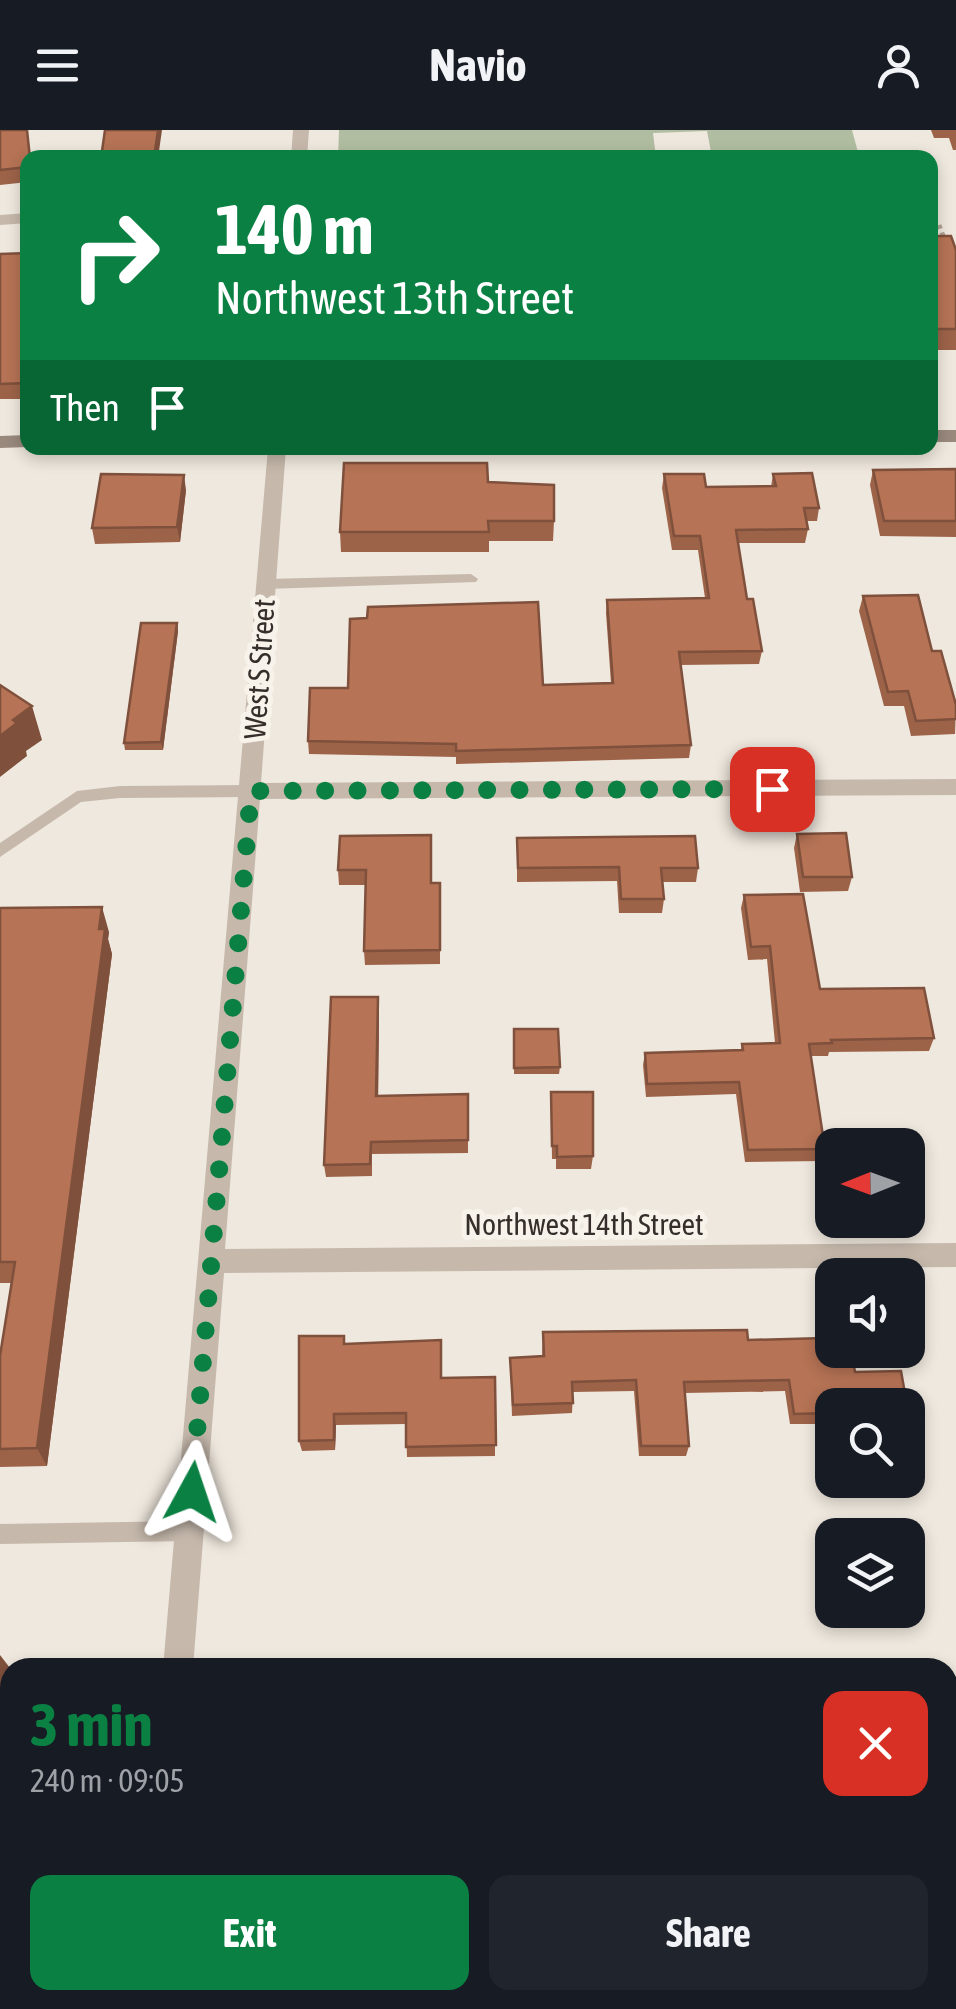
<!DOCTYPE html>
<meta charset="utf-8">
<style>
body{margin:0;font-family:"Asap Condensed",sans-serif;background:#20242c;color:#f1f3f6;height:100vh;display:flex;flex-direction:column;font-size:38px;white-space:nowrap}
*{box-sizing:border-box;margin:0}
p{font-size:32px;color:#9ea1a6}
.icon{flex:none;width:55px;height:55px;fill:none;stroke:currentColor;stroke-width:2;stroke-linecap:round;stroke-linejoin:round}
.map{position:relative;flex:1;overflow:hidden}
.details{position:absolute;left:0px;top:1528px;width:958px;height:352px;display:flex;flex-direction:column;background:#171b24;border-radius:30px 30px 0 0;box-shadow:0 5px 15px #0003}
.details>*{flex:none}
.banner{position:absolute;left:20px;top:20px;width:918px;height:305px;border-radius:20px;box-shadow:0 5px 15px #0003;background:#0b8043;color:#fff;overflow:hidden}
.needle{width:65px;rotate:269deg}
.controls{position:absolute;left:815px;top:998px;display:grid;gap:20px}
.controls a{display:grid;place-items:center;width:110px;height:110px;border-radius:20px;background:#171b24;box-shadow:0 5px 15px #0003;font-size:50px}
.pin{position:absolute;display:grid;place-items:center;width:85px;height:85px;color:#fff;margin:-42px;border-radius:20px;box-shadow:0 5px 15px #0006}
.me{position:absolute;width:110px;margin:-55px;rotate:5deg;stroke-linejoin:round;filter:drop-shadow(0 0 8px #0008)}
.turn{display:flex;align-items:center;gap:35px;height:210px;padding:0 30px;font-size:45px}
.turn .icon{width:130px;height:130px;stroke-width:2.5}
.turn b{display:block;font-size:70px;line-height:85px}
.then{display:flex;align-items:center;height:95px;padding:0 30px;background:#0003;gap:20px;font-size:38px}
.round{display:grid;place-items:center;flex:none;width:105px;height:105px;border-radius:20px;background:#20242c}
.head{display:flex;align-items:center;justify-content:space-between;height:170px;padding:0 30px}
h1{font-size:60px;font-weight:700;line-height:75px;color:#0b8043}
.primary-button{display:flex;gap:20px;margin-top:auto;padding:20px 30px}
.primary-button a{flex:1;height:115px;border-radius:20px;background:#0b8043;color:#fff;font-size:40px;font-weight:700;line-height:115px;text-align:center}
.primary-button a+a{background:#20242c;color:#f1f3f6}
header{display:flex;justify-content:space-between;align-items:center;height:130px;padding:0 30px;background:#171b24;font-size:45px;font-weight:700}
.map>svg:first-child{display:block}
.green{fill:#b1bda0}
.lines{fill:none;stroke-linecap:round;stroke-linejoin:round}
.path-far1{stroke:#b2a496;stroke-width:5;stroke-dasharray:4 4;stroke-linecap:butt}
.path{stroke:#b2a496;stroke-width:8;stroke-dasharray:6 6;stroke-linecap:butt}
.lane{fill:#c6b9ac;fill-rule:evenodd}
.street{fill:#c6b9ac;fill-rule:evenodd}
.secondary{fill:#99897d;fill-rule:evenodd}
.wall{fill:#9d6349}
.shaded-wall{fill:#7f503c}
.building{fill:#b67355;stroke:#7f503c;stroke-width:2.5}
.route{stroke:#0b8043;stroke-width:18;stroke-dasharray:0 32.4}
.labels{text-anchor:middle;stroke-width:10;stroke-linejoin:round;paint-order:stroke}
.street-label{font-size:30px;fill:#352e2a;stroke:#f7f2ea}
</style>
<header><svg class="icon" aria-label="menu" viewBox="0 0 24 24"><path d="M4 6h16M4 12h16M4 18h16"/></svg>Navio<svg class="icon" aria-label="person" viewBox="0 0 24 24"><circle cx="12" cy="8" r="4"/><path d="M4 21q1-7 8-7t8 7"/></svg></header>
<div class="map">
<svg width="956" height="1879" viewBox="0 0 956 1879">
<rect width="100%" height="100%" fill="#efe8de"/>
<path class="green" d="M 339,0 L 852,0 L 858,22 L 807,23 L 807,28 L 712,27 L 707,1 L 653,3 L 656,27 L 338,28 Z"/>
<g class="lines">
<path class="path-far1" d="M 939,95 L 946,114"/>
<path class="path" d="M 0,1763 L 6,1763 L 0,1816"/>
<g class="lane">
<path d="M 471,444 L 478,449 L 476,452 L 266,459 L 259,454 L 266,449 Z"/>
<path d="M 251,655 L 259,661 L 251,667 L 120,668 L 81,672 L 0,727 L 0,713 L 77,661 L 120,656 Z"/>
<path d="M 189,1391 L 196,1394 L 199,1401 L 196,1408 L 189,1411 L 0,1414 L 0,1394 Z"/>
</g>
<g class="street">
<path d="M 293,0 L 309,0 L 307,28 L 291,28 Z"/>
<path d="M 28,83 L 28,93 L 0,95 L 0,85 Z"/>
<path d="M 268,318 L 286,318 L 261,653 L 956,649 L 956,665 L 260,669 L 225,1119 L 956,1113 L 956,1137 L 224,1143 L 193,1538 L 163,1538 Z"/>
<rect x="948" y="1823" width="8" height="34"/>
<path d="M 136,1870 L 170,1870 L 169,1879 L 135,1879 Z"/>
</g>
<g class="secondary">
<rect x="930" y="300" width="26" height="12"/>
<path d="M 28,305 L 28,317 L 0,318 L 0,306 Z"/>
</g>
</g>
<g class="wall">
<path d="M 0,0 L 27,0 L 31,28 L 28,28 L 28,52 L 0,55 Z"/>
<path d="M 931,0 L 956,0 L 956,20 L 953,20 L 949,8 L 934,8 Z"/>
<path d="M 930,106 L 956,120 L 956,220 L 930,220 Z"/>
<path d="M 28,123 L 28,269 L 0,269 L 0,124 Z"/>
<path d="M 956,339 L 956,407 L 880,406 L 870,355 L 873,340 Z"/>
<path d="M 664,344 L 706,357 L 771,357 L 773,344 L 819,378 L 817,391 L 806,391 L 808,399 L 805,413 L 738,413 L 747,469 L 762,521 L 759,534 L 681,535 L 691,615 L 689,628 L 456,634 L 456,627 L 309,624 L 308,611 L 543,555 L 611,553 L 606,483 L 607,470 L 705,468 L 698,420 L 672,420 L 662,358 Z"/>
<path d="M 488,352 L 554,391 L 553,411 L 489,411 L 489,422 L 341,422 L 340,402 Z"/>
<path d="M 186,360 L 180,412 L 95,414 L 92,398 Z"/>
<path d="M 863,466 L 932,521 L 956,575 L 955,604 L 911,606 L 904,576 L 884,576 L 859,481 Z"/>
<path d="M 177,493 L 178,501 L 163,620 L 125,620 L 124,613 Z"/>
<path d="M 797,704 L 852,747 L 848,761 L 800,762 L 794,718 Z"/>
<path d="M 340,706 L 431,753 L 440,753 L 440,834 L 365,835 L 364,821 L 366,755 L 339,755 L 338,740 Z"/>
<path d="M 517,708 L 698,738 L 696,752 L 662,752 L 664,769 L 662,783 L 619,783 L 617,751 L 517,752 Z"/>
<path d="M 744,765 L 820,859 L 934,908 L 929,921 L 829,922 L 828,926 L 811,926 L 825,1019 L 822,1031 L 745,1032 L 736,964 L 646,967 L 643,935 L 645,923 L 741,920 L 742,914 L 775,913 L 767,829 L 748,830 L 741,778 Z"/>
<path d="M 0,778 L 109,802 L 108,809 L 112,824 L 47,1336 L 0,1337 L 0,1226 L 11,1153 L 0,1153 Z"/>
<path d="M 379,880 L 378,966 L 468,964 L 468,1023 L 372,1024 L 372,1046 L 326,1047 L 324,1035 Z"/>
<path d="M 514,899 L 560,937 L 559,944 L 514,944 Z"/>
<path d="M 551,962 L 593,1026 L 591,1039 L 556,1039 L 556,1029 L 552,1029 Z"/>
<path d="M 543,1202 L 748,1210 L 832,1275 L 832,1294 L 790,1294 L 785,1261 L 685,1263 L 689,1316 L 686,1326 L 639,1326 L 634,1261 L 573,1262 L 572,1283 L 512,1286 L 510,1228 L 542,1227 Z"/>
<path d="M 345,1214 L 441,1248 L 495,1247 L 495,1326 L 407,1327 L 406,1294 L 336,1295 L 335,1320 L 302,1321 L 299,1311 Z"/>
</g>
<g class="shaded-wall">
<path d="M 158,0 L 162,0 L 158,28 L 154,28 Z"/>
<path d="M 184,345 L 186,360 L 180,412 L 177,397 Z"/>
<path d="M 177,493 L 178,501 L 163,620 L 161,612 Z"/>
<path d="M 32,576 L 42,610 L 26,621 L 27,626 L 0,647 L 0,606 L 13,590 Z"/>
<path d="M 102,777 L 109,802 L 108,809 L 112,824 L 47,1336 L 37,1318 Z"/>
<path d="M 378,867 L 379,880 L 378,979 L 376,966 Z"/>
<path d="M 334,1284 L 336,1295 L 335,1320 L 334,1310 Z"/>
<path d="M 0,1525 L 10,1538 L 10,1570 L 0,1638 Z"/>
</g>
<g class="building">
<path d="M 0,0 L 27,0 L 30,28 L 28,28 L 28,37 L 0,40 Z"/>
<path d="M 105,0 L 158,0 L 154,28 L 101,28 Z"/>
<path d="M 930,106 L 951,106 L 956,120 L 956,199 L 930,199 Z"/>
<path d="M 28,123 L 28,253 L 0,254 L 0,124 Z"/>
<path d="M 344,333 L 487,333 L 488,352 L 554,355 L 554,391 L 488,391 L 489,402 L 340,402 Z"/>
<path d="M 956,339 L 956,391 L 884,391 L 873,340 Z"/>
<path d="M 812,343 L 819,378 L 804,378 L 808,399 L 736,400 L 747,469 L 753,469 L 762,521 L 679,522 L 691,615 L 456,621 L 456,614 L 308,611 L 310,558 L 348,558 L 350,489 L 367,488 L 368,477 L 538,472 L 543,555 L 613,553 L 607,470 L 709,468 L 700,406 L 674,406 L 664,344 L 704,344 L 706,357 L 776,356 L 773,344 Z"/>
<path d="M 101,344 L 184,345 L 177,397 L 92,398 Z"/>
<path d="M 918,465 L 932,521 L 941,521 L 956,575 L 956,589 L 916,591 L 908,561 L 888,562 L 863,466 Z"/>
<path d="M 141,493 L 177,493 L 161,612 L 124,613 Z"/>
<path d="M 0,555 L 32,576 L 13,590 L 17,593 L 0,606 Z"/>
<path d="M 846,703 L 852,747 L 803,747 L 797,704 Z"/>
<path d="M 431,705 L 431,753 L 440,753 L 440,820 L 364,821 L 366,740 L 338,740 L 340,706 Z"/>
<path d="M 695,706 L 698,738 L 661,738 L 664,769 L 621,769 L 619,737 L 518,738 L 517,708 Z"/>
<path d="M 803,764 L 820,859 L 924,858 L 934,908 L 831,910 L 832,913 L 809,914 L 825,1019 L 748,1020 L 739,952 L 647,954 L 645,923 L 743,920 L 742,914 L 780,913 L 770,816 L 751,817 L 744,765 Z"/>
<path d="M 102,777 L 99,799 L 105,799 L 37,1318 L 0,1319 L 0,1226 L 15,1132 L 0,1132 L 0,778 Z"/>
<path d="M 331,867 L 378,867 L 376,966 L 468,964 L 468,1010 L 371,1012 L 370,1034 L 324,1035 Z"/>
<path d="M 514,899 L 558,899 L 560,937 L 514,938 Z"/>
<path d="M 551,962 L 593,962 L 593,1026 L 557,1027 L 557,1016 L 552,1016 Z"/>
<path d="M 747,1200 L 748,1210 L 824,1208 L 826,1221 L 851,1220 L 855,1242 L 901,1241 L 907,1275 L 832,1275 L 832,1283 L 794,1284 L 789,1250 L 684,1252 L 689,1316 L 641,1316 L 636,1250 L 572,1252 L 573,1273 L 513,1275 L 510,1228 L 544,1226 L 543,1202 Z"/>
<path d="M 299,1206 L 344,1206 L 344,1214 L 441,1210 L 441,1248 L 495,1247 L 496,1315 L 406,1317 L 406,1283 L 334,1284 L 334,1310 L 299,1311 Z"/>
</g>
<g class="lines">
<path class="route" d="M 192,1362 L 251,661 L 772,659"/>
</g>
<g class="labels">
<g class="street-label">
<text transform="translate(260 539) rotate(-86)" y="10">West S Street</text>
<text x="584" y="1105">Northwest 14th Street</text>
</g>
</g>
</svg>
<div class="controls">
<a><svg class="needle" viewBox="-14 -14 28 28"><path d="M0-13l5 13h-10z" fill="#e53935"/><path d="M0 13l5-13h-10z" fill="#9ea1a6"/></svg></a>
<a><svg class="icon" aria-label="sound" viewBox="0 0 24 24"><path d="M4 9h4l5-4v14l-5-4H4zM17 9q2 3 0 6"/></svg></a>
<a><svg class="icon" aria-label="search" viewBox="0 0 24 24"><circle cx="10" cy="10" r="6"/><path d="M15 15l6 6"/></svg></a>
<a><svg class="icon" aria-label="layers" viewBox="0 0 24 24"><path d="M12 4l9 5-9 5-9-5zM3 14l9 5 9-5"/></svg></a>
</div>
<div class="pin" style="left:772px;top:659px;background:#d93025"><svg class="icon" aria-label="arrive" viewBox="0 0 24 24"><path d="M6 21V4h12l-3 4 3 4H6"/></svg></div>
<svg class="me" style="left:192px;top:1362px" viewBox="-20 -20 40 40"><path d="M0-17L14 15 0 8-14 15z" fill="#0b8043" stroke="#fff" stroke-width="4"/></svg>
<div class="banner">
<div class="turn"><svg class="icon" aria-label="right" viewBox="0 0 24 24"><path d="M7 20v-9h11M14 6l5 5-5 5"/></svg><div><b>140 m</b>Northwest 13th Street</div></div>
<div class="then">Then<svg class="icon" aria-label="arrive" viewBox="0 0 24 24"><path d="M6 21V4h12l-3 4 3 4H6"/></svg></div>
</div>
<section class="details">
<div class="head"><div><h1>3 min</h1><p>240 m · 09:05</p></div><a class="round" style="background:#d93025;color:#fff"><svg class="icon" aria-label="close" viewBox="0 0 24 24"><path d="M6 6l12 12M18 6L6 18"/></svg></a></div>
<div class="primary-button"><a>Exit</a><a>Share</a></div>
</section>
</div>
